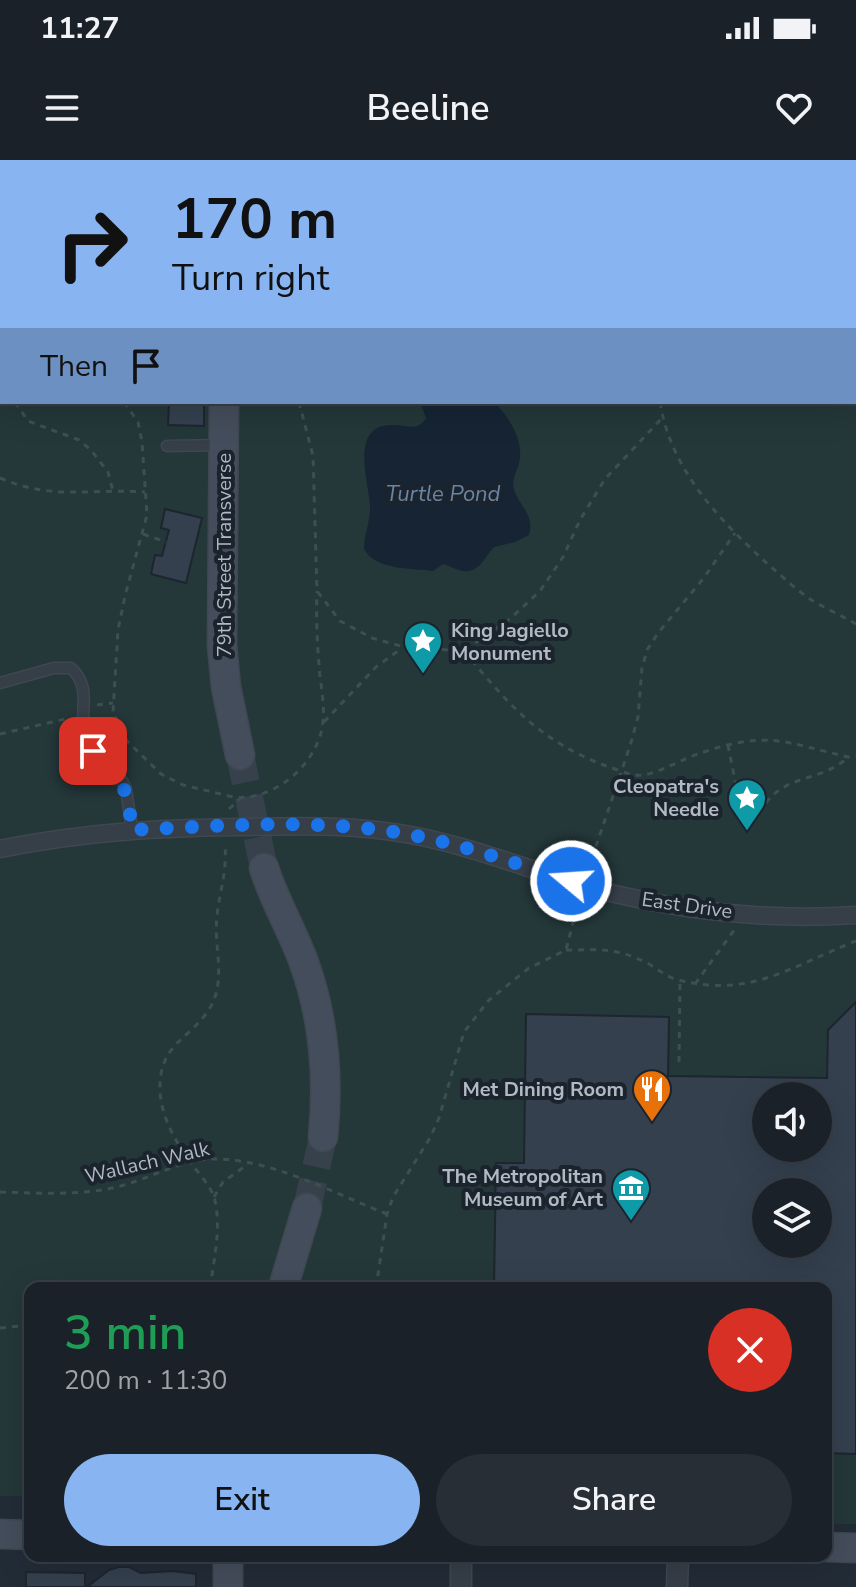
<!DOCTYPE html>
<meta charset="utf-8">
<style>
body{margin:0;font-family:"Nunito Sans",sans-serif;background:#272e35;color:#f1f3f6;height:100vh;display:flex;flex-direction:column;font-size:30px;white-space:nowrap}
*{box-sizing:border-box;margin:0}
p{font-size:26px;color:#9fa3a8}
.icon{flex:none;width:44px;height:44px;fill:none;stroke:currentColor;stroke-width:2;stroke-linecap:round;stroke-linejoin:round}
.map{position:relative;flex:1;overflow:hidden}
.sheet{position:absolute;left:24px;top:1122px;width:808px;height:280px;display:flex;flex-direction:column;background:#1a2129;border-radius:16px;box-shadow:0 8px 32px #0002,0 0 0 2px #383e46}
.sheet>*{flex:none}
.guide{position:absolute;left:0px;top:0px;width:856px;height:244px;box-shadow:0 8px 32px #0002,0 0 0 2px #383e46;background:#88b5f2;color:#111;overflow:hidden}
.tools{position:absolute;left:752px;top:922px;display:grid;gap:16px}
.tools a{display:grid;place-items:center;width:80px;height:80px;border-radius:50%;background:#1a2129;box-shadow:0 8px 32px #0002,0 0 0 2px #383e46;font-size:40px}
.pin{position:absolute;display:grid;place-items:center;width:68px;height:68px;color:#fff;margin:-34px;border-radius:16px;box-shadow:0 4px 12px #0006}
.me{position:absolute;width:88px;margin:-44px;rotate:288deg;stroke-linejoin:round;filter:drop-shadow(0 0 6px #0008)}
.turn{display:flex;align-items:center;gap:28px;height:168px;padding:0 40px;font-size:36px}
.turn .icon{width:104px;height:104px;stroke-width:2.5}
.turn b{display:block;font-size:56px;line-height:68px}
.then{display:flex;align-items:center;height:76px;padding:0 40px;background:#0003;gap:16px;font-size:30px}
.round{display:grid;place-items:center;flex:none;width:84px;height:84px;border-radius:42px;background:#272e35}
.headline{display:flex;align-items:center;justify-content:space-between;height:136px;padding:0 40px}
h1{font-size:48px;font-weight:600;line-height:60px;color:#1e9e55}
.cta{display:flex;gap:16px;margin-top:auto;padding:16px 40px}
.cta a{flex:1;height:92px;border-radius:48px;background:#88b5f2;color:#111;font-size:32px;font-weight:600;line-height:92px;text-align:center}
.cta a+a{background:#272e35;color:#f1f3f6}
.status{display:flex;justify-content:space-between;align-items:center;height:56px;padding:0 40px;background:#1a2129;direction:ltr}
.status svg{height:22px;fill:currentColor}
header{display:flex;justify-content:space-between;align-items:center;height:104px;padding:0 40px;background:#1a2129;font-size:36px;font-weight:600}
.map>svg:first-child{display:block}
.green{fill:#243739;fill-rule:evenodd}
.water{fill:#162434}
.building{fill:#34404e;stroke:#1d252f;stroke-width:2;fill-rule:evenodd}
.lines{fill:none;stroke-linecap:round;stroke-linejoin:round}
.secondary-tunnel{stroke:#37414c;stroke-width:28;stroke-dasharray:28 14;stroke-linecap:butt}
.service-casing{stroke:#3f4751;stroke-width:13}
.pedestrian-casing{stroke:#3f4751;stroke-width:19}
.minor-casing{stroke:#3f4751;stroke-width:23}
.secondary-casing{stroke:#3f4751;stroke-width:31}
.path{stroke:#3d5051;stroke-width:3;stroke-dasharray:6 6;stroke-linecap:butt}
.service{stroke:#363e48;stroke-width:10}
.pedestrian{stroke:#363e48;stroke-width:16}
.minor{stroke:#363e48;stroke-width:20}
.secondary{stroke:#444d5b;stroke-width:28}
.route{stroke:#1a73e8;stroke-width:14;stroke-dasharray:0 25.2}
.labels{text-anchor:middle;stroke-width:8;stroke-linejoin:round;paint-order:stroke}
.street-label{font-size:20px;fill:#b0b9c4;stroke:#1b232d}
.poi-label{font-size:20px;font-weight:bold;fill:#b0b9c4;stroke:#1b232d;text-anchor:end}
.water-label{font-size:22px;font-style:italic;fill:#6b84a2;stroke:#1b232d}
</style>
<div class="status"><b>11:27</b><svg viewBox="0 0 49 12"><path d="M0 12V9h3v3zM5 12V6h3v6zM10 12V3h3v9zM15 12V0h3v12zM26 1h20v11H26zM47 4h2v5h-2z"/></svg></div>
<header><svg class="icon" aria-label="menu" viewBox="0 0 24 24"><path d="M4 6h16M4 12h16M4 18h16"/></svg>Beeline<svg class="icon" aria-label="heart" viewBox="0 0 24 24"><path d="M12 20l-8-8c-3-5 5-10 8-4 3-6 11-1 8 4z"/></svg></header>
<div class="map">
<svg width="856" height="1427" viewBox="0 0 856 1427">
<rect width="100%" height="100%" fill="#222c37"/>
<path class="green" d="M 0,0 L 856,0 L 856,1364 L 826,1364 L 826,1128 L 30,1128 L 30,1336 L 0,1336 ZM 2,2 L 854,2 L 854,242 L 2,242 ZM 766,936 L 818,936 L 818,988 L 766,988 ZM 766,1032 L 818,1032 L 818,1084 L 766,1084 Z"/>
<path class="water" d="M 420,242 L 494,242 C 508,256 522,277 520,298 C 519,309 511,317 514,329 C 519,347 535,354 529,375 L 515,382 L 494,387 C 485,396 480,413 463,411 C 457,410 450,406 443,404 L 433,411 C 414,408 376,411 364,389 C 364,374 371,360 370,346 C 369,322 348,263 394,265 C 407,265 418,272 426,258 Z"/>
<g class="building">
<path d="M 169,242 L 204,242 L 204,266 L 168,265 Z"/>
<path d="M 165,349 L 202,358 L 186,423 L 151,414 L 155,395 L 162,396 L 169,370 L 161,368 Z"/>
<path d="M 856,842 L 856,1294 L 826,1293 L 826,1128 L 494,1128 L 496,1003 L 524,1003 L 526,854 L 669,857 L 668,916 L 827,918 L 828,870 ZM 766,936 L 818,936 L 818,988 L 766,988 ZM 766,1032 L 818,1032 L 818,1084 L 766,1084 Z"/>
<path d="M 119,1407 L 129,1407 L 141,1413 L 173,1411 L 196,1414 L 196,1427 L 87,1427 L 109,1410 Z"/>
<path d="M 26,1412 L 85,1413 L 85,1427 L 26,1427 Z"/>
</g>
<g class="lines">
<g class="secondary-tunnel">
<path d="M 229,2 L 229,0"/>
<path d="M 240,595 L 264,708"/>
<path d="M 307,1048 L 323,977"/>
</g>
<defs>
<g id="service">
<path d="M 167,286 L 222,285"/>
<path d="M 0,523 L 54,508 L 71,508 C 94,530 77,551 86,578 C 92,595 111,607 122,621 L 126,629 L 132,670"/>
</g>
<path id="pedestrian" d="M 0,689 C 83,672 157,668 241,667 C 298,666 354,664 411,675 C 481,688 546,717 615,734 C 693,753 776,760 856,755"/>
<g id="minor">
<path d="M 461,1427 L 461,1396"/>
<path d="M 677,1427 L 678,1396"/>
</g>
<g id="secondary">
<path d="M 224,242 L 222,485 L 226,527 L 240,595"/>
<path d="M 264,708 C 274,740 291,768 303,800 C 324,857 329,917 323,977"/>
<path d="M 283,1128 L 307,1048"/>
<path d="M 0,1374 L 30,1375"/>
<path d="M 826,1387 L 856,1388"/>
<path d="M 228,1427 L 228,1396"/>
</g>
</defs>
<use href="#service" class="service-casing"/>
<use href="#pedestrian" class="pedestrian-casing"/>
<use href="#minor" class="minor-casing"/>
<use href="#secondary" class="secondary-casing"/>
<g class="path">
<path d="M 227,0 L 228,2"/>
<path d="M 681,0 L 682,2"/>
<path d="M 286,1 L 292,1"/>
<path d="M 186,2 L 188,0"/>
<path d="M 746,2 L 749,0"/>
<path d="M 0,90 L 2,93"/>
<path d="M 0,127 L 2,127"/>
<path d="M 0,207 L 2,211"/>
<path d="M 15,242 L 28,261 L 79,280 L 91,290 L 108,312 L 113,331"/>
<path d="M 124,242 L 138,262 L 142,282 L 147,355 L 125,436 L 118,470 L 113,552 L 127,581 L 161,614 L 183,625 L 233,637 C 275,642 320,602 323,561 C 325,543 320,523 319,505 C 317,481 316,456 317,431"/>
<path d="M 299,242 L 313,296 L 317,431 L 340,461 L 372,478 L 404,487 L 464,491 L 511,458 L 540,431 L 563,397 L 580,360 L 605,319 L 662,258"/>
<path d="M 660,242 C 670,307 715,355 761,398 C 777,412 795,429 813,441 C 827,449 842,456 856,464"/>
<path d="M 0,318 C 53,341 91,328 145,332"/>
<path d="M 143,374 L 166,382"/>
<path d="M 464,491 C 509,545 540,582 609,607 C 619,610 633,617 644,615 C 663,611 682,599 701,593 C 767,570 784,582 848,597 L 856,596"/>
<path d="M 425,499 L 425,481"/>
<path d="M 97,545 L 113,543"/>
<path d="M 324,562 L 376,507 L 402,488"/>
<path d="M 0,574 L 70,558"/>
<path d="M 728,585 L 738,636"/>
<path d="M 766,643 C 787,614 824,621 848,597"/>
<path d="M 229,649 L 241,638"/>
<path d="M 592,698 L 630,586 L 638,557 L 642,508 L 647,490 L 658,473 L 703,419 L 735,373"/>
<path d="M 566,790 C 601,790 616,787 649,804 C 658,809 665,816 675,819 C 749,840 791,806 856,781"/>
<path d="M 695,824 L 735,769"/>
<path d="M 679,902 L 680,822"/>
<path d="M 0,1032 C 39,1033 79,1036 117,1027 C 150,1019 183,998 217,999 C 274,1000 335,1034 387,1054"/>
<path d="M 214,1037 L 223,1022 L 248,1004"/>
<path d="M 210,1128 C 214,1099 222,1066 214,1037 C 210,1026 201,1016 194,1007 C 176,983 159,955 160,925 C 161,884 189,879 208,851 C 228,821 213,788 217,756 C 220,728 227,714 225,684"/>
<path d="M 376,1128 L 387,1054 L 393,1037 L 430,978 L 439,958 L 464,872 L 489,840 L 529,808 L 566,790 L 578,743"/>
<path d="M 0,1168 L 21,1166 L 30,1168"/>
</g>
<use href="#service" class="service"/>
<use href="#pedestrian" class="pedestrian"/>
<use href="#minor" class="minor"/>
<use href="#secondary" class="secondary"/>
</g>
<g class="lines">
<path class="route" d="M 93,591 C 124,622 127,626 132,670 C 216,666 304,659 388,671 C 451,680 511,702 571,721"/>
</g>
<defs>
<symbol id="sight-pin" viewBox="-11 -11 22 30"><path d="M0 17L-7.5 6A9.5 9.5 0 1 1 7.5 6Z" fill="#0f9aa8" stroke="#1b232d"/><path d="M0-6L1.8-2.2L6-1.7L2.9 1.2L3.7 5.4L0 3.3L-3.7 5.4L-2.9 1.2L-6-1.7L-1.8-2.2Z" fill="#fff"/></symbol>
<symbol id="restaurant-pin" viewBox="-11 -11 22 30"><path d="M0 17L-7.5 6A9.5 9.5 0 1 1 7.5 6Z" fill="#e8710a" stroke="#1b232d"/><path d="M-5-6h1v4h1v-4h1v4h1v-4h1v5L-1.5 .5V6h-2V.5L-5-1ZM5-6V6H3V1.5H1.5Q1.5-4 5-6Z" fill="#fff"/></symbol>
<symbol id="museum-pin" viewBox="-11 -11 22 30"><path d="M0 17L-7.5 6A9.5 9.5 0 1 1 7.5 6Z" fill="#0f9aa8" stroke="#1b232d"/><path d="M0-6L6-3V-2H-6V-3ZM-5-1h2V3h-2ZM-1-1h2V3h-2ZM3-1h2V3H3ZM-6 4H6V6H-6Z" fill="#fff"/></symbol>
</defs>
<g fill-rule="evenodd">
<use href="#sight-pin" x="401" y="459" width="44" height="60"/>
<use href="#sight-pin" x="725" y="616" width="44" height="60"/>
<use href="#restaurant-pin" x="630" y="907" width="44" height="60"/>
<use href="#museum-pin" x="609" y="1006" width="44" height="60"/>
</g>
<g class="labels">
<g class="street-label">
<text transform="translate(224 395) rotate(-90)" y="7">79th Street Transverse</text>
<text transform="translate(687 745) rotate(8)" y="7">East Drive</text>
<text transform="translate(147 1002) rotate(-13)" y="7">Wallach Walk</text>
</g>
<g class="poi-label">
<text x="451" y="477" text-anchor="start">King Jagiello<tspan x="451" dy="23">Monument</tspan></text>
<text x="719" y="633">Cleopatra's<tspan x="719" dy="23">Needle</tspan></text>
<text x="624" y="936">Met Dining Room</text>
<text x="603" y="1023">The Metropolitan<tspan x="603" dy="23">Museum of Art</tspan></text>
</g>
<g class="water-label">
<text x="443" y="341">Turtle Pond</text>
</g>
</g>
</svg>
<div class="tools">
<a><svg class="icon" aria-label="sound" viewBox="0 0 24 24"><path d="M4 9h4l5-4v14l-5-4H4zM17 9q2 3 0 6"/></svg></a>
<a><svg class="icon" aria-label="layers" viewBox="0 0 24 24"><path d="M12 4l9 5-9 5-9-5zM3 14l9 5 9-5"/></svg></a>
</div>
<div class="pin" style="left:93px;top:591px;background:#d93025"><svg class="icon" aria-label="arrive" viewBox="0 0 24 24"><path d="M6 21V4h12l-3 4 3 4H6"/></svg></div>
<svg class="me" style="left:571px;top:721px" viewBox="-20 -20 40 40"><circle r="17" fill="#1a73e8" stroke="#fff" stroke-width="3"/><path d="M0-11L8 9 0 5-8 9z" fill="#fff"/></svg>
<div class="guide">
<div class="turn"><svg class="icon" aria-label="right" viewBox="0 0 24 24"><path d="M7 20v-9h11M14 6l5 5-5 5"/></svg><div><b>170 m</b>Turn right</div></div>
<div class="then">Then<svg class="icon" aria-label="arrive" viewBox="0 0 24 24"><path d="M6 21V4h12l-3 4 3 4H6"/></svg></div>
</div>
<section class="sheet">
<div class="headline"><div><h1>3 min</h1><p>200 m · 11:30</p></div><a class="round" style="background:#d93025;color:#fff"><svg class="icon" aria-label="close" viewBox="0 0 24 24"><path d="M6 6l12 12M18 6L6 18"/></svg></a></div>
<div class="cta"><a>Exit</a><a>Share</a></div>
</section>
</div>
